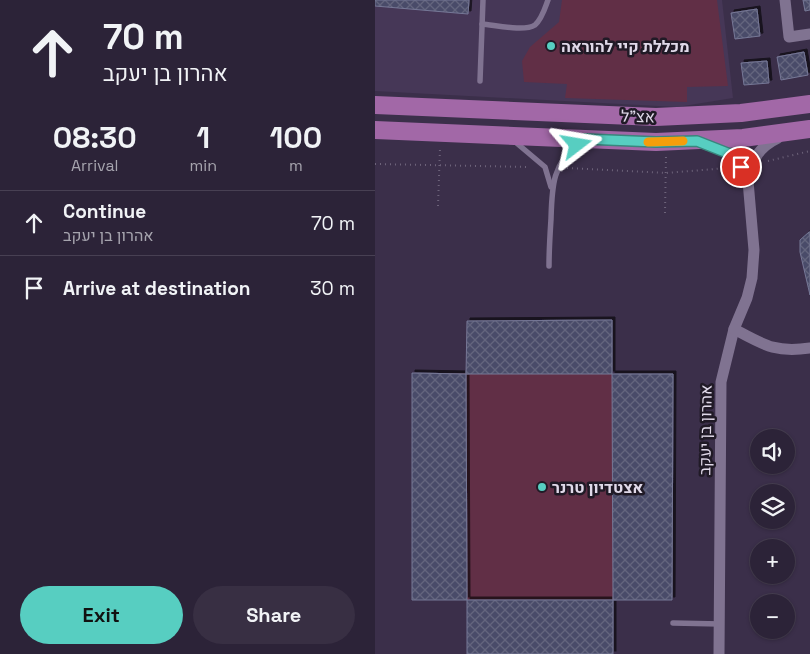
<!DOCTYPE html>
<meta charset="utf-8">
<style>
body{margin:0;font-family:"Space Grotesk",Heebo,sans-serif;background:#382f43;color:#f1f3f6;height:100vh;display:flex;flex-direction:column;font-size:19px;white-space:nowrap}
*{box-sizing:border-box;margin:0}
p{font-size:16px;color:#a6a4ae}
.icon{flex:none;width:28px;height:28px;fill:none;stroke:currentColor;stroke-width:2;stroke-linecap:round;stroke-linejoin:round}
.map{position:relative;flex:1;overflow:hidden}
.sheet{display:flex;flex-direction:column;background:#2c2338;width:375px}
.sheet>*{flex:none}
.guide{background:#2c2338;color:#f1f3f6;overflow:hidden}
.controls{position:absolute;left:375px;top:429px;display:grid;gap:10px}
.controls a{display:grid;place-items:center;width:45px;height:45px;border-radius:50%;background:#2c2338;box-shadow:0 1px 4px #0004,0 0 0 1px #484053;font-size:25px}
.pin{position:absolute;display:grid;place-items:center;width:42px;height:42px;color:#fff;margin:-21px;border:2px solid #fff;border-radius:50%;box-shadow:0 1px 5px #0007}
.me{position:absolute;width:55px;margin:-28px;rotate:76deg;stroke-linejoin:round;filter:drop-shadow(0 0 4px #0008)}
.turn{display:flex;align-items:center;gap:18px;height:105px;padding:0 20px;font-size:22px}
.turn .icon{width:65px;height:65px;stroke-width:2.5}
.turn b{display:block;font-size:35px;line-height:42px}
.eta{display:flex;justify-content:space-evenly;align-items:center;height:85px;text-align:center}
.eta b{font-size:30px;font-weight:600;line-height:35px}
.button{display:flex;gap:10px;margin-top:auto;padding:10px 20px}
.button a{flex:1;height:58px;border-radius:30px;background:#57cec1;color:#111;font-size:20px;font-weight:600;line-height:58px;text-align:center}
.button a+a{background:#382f43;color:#f1f3f6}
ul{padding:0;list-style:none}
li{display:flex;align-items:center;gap:15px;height:65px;padding:0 20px;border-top:1px solid #484053}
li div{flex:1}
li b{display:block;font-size:19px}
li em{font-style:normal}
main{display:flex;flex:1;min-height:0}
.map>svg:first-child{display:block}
.built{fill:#463757}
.park{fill:#612f46}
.building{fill:url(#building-cross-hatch);stroke:#767897;filter:url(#shadow)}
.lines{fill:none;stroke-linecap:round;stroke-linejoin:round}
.path{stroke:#6d637a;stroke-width:2;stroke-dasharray:1 4;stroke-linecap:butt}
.service{stroke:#807391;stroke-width:5.5}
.minor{stroke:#807391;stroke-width:11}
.primary{stroke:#a268a7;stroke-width:18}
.route-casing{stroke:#39867d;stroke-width:12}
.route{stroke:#57cec1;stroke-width:9}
.slow{stroke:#f59e0b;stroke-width:9}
.poi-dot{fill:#57cec1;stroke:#201a26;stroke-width:2}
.labels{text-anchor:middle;stroke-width:5;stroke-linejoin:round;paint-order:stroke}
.poi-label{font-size:16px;font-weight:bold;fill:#e0d9e9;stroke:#201a26;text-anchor:start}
.street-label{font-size:16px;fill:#e0d9e9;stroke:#201a26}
</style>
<main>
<section class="sheet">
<div class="guide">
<div class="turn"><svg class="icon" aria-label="ahead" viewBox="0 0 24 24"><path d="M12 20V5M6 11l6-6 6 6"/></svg><div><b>70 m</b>אהרון בן יעקב</div></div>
</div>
<div class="eta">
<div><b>08:30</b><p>Arrival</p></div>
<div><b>1</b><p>min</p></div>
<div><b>100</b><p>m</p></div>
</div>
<ul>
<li><svg class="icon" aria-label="ahead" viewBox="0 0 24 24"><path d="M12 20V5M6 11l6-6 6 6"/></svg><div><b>Continue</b><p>אהרון בן יעקב</p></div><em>70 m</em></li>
<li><svg class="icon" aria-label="arrive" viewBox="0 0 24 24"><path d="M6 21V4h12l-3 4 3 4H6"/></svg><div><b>Arrive at destination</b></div><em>30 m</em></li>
</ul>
<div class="button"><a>Exit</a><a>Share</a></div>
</section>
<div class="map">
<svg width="435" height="654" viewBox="0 0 435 654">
<defs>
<pattern id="building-cross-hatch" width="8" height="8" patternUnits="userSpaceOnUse" patternTransform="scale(1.25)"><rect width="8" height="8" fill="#4a4c69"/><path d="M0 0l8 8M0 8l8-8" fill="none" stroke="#64657e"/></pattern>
<filter id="shadow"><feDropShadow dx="3" dy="-3" stdDeviation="0" flood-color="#0009"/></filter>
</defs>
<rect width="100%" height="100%" fill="#3b2f4a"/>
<path class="built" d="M 0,0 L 347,0 L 358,98 L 302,107 L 0,91 Z"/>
<g class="park">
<path d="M 187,0 L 342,0 L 353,86 L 312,87 L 312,102 L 190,98 L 192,84 L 149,82 L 147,61 L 155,47 L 184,22 Z"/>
<path d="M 237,320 L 237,374 L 298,374 L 297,600 L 238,600 L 92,654 L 92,600 L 37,600 L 37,373 L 91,373 L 92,321 Z"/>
</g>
<g class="building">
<path d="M 0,0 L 94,0 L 93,14 L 0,6 Z"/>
<path d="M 428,0 L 435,0 L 435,10 L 430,11 Z"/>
<path d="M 382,9 L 385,36 L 360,39 L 356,13 Z"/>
<path d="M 429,52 L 433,75 L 406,80 L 402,57 Z"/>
<path d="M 392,61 L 394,83 L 369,85 L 366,63 Z"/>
<path d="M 434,232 L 435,232 L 435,295 L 425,252 L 425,240 Z"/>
<path d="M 237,320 L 237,374 L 91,374 L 92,321 Z"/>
<path d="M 37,373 L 91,374 L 92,600 L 37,600 Z"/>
<path d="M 237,374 L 298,374 L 297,600 L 238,600 Z"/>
<rect x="92" y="600" width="146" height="54"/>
</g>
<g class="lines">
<g class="path">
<path d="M 393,161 L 435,151"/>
<path d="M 0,164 L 155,167"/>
<path d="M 192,168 L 291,173 L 352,168"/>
<path d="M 63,206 L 65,148"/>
<path d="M 290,213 L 291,155"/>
</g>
<g class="service">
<path d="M 107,24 C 120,25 149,32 160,25 C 167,19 170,8 173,0"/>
<path d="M 105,81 L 108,0"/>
<path d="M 138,140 L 170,167 L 176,187"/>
<path d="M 174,266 C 174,250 175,235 176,219 C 177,187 177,164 204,143"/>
<path d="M 298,623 L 345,624"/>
</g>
<g class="minor">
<path d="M 410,0 L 414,37 L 435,34"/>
<path d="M 327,143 L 355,153 L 366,167 L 373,181 L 379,250 L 377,278 L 372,298 L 359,329 L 346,382 L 344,654"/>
<path d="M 373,181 C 378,160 382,148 403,138"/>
<path d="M 359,329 C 389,345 400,353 435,348"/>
</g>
<g class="primary">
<path d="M 0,105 L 281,117 L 366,113 L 435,104"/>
<path d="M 0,130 L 281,142 L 368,138 L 435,129"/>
</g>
</g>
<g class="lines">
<defs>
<path id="route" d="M 202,145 L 210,139 L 281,142 L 322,141 L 355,154 L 366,167"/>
</defs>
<use href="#route" class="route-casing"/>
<use href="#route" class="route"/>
<path class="slow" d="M 273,142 L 308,141"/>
</g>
<g class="poi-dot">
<circle cx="176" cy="46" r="5"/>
<circle cx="167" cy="487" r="5"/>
</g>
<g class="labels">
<g class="poi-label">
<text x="186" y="52">מכללת קיי להוראה</text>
<text x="177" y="493">אצטדיון טרנר</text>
</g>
<g class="street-label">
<text transform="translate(263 116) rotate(2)" y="6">אצ"ל</text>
<text transform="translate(330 430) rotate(-89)" y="6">אהרון בן יעקב</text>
</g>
</g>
</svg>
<div class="controls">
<a><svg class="icon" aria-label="sound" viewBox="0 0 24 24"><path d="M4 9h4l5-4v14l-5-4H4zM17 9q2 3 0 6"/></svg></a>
<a><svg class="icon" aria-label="layers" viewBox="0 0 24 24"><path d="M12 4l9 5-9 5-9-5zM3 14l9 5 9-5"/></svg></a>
<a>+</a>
<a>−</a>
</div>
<div class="pin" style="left:366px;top:167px;background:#d93025"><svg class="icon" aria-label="arrive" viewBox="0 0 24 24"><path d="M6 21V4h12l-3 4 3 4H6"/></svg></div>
<svg class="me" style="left:202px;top:145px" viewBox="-20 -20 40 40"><path d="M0-17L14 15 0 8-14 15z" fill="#57cec1" stroke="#fff" stroke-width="4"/></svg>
</div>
</main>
